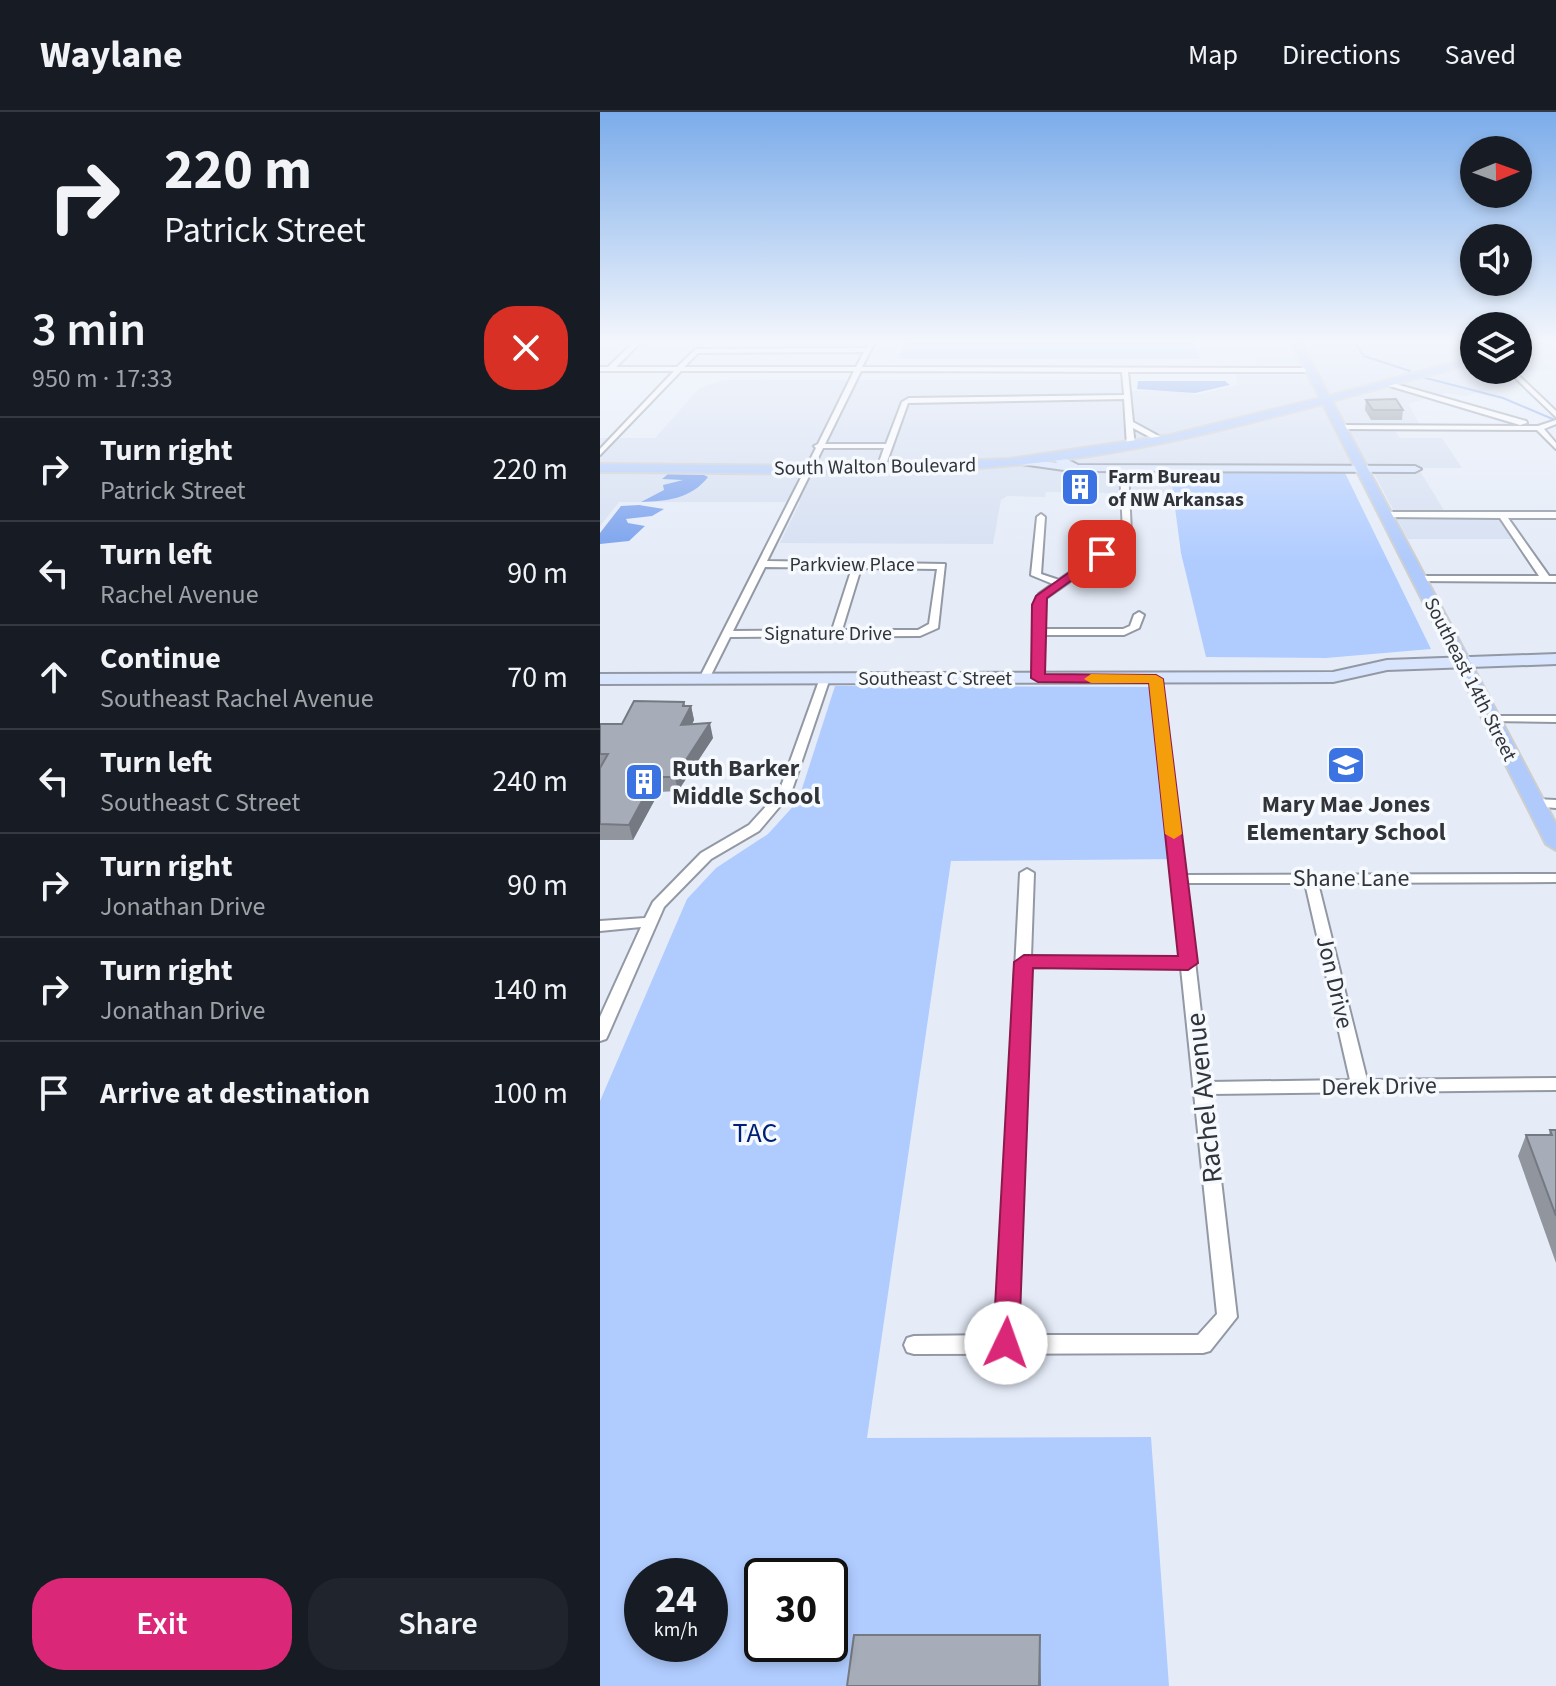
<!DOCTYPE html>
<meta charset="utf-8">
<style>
body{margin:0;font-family:"Source Sans 3",sans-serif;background:#20242c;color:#f1f3f6;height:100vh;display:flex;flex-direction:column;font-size:30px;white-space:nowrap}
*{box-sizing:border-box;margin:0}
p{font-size:26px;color:#9ea1a6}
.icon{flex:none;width:44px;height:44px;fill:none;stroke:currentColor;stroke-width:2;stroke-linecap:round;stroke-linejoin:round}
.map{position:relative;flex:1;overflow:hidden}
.details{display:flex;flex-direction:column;background:#171b24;width:600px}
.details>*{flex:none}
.banner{background:#171b24;color:#f1f3f6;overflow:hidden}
.needle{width:52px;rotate:89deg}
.fabs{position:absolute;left:860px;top:24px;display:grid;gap:16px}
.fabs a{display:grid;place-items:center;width:72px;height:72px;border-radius:50%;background:#171b24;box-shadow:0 4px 12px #0003;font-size:40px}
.speed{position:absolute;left:24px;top:1446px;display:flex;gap:16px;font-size:40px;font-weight:700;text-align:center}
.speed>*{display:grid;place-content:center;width:104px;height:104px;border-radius:50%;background:#171b24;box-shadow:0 4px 12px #0003;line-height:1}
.speed small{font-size:20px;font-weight:400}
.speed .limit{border:4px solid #111;border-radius:12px;background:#fff;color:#111}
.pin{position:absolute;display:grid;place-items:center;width:68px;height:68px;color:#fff;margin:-34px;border-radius:16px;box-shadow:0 4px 12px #0006}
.me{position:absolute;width:88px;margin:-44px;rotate:3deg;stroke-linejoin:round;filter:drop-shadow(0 0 6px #0008)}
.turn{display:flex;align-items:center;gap:28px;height:168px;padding:0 32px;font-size:36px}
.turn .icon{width:104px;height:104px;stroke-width:2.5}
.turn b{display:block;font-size:56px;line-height:68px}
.round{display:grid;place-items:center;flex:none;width:84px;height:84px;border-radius:32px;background:#20242c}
.head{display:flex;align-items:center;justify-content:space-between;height:136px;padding:0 32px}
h1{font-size:48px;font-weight:600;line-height:60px}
.action{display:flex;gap:16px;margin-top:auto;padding:16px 32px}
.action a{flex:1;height:92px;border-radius:32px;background:#db2777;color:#fff;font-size:32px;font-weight:600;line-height:92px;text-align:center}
.action a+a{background:#20242c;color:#f1f3f6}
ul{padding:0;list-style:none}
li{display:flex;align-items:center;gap:24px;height:104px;padding:0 32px;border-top:2px solid #363941}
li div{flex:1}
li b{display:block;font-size:30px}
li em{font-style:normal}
header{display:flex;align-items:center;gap:48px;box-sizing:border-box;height:112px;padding:0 40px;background:#171b24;border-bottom:2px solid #363941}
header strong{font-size:38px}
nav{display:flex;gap:44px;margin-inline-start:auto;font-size:28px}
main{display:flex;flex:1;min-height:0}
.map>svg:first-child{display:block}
.built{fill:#d6e0f2}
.green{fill:#b0ccff;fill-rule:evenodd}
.water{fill:#78a0ed}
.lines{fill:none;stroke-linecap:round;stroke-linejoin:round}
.stream{stroke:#78a0ed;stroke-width:2}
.street-casing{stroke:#9399a4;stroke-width:4}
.secondary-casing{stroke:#9399a4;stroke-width:4}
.primary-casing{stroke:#cececf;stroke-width:4}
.street{fill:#fff;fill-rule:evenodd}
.secondary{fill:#d8e5fd;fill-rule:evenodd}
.primary{fill:#b0cafb;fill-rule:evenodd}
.wall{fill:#90959e}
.shaded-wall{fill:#757981}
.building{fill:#a7adb8;stroke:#757981;stroke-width:2}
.route{fill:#db2777;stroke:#8e194d;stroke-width:2}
.slow{fill:#f59e0b}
.labels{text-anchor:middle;stroke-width:7;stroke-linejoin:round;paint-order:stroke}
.far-street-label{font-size:20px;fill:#313438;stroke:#f6f9fe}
.far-poi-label{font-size:20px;font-weight:bold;fill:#313438;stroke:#f6f9fe;text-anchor:start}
.poi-label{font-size:24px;font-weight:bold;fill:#313438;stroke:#f6f9fe;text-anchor:start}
.street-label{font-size:24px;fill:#313438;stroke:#f6f9fe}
.near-street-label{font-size:28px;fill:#313438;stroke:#f6f9fe}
.near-park-label{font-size:28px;fill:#002077;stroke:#f6f9fe}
</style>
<header>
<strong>Waylane</strong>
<nav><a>Map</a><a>Directions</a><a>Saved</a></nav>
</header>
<main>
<section class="details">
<div class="banner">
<div class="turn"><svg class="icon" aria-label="right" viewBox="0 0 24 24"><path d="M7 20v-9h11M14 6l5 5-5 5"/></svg><div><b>220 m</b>Patrick Street</div></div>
</div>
<div class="head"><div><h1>3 min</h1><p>950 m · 17:33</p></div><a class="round" style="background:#d93025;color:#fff"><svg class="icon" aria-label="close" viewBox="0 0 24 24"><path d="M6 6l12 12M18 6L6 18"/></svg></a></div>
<ul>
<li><svg class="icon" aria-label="right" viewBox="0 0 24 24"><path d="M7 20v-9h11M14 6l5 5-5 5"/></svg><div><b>Turn right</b><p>Patrick Street</p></div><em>220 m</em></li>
<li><svg class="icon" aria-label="left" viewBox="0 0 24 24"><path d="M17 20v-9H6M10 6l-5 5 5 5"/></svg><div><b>Turn left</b><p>Rachel Avenue</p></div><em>90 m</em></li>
<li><svg class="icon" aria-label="ahead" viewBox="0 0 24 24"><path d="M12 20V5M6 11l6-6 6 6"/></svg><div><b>Continue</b><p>Southeast Rachel Avenue</p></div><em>70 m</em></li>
<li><svg class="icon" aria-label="left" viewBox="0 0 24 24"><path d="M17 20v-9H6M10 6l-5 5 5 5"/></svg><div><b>Turn left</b><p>Southeast C Street</p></div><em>240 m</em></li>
<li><svg class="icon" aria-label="right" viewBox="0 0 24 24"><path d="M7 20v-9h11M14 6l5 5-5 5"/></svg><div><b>Turn right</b><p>Jonathan Drive</p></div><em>90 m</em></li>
<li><svg class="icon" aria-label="right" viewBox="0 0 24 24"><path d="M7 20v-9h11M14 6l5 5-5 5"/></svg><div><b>Turn right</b><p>Jonathan Drive</p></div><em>140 m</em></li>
<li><svg class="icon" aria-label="arrive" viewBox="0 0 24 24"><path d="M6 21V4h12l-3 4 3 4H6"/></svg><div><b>Arrive at destination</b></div><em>100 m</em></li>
</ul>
<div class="action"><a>Exit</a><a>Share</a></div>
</section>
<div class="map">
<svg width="956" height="1574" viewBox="0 0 956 1574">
<rect width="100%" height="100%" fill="#e5ecf8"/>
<g class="built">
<path d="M 704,228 L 874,228 L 874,258 L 918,258 L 918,228 L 956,228 L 956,248 L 943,249 L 953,258 L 909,260 L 918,271 L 864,284 L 846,281 L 808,292 L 820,313 L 791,313 L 800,326 L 842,326 L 862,356 L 818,356 L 845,400 L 795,401 L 770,354 L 570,353 L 573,382 L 446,380 L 445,385 L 407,384 L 401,388 L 393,432 L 180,431 L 200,390 L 19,390 L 0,414 L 0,326 L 55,326 L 99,277 L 122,268 L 529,268 L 529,279 L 586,279 L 596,283 L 637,273 L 636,259 L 659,259 L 654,245 L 712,245 Z"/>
<path d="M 796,405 L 901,405 L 916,427 L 808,427 Z"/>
</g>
<g class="green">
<path d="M 306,228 L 594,228 L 601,247 L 298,247 Z"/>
<path d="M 570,358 L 745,361 L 831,537 L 726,546 L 606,545 L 581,441 Z"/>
<path d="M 235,574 L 556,575 L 577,747 L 351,749 L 267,1326 L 551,1325 L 569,1574 L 0,1574 L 0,989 L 87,787 L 116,756 L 168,722 L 198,689 ZM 42,1464 L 110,1464 L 110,1532 L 42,1532 ZM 162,1464 L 230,1464 L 230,1532 L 162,1532 Z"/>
</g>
<g class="water">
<path d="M 625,269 L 630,273 L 595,281 L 537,277 L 538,269 Z"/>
<path d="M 68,362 L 104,363 L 108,365 C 91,387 67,389 41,390 L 64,378 L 63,373 L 83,368 L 62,367 Z"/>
<path d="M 39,393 L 64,397 L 52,404 L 26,407 L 28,411 L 45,414 L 29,429 L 0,432 L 0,421 L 21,394 Z"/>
</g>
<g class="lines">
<g class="stream">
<path d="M 753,228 L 764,244 L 810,259"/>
<path d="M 822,265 L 903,286 L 955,308"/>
</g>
<defs>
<g id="street">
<path d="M 36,228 L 43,228 L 16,255 L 77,255 L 96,237 L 266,236 L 270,228 L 276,228 L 262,255 L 710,256 L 713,258 L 710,260 L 528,260 L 533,310 L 566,328 L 559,330 L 533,316 L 535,334 L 531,336 L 527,334 L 524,287 L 308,291 L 284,358 L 277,356 L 284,336 L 223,336 L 167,449 L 345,452 L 338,516 L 320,524 L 130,525 L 109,567 L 104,570 L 99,567 L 216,336 L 214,334 L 218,332 L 254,259 L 81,259 L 0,343 L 0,337 L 74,259 L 0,259 L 0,255 L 8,255 ZM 264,240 L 256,255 L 84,255 L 98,241 ZM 261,259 L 522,260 L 524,283 L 309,286 L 302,290 L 286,332 L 225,332 ZM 165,455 L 252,456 L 232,518 L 133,519 ZM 261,456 L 337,457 L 329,512 L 318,518 L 242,518 Z"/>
<path d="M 903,258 L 914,259 L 956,299 L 956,305 L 910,261 Z"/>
<path d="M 785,269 L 926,309 L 927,311 L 920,313 L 783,272 Z"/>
<path d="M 956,308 L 956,312 L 944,317 L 956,331 L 956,337 L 937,318 L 740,317 L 736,315 L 740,313 L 938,314 Z"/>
<path d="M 524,354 L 528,356 L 531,421 L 526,430 L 446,486 L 443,493 L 443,517 L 523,517 L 530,514 L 534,503 L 539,500 L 544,503 L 539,516 L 524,523 L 443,523 L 443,566 L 438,569 L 434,568 L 433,493 L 439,482 L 453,472 L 431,463 L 437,405 L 441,402 L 445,405 L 441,462 L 459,468 L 520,426 L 523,421 L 520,356 Z"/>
<path d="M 786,400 L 956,400 L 956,406 L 908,406 L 949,464 L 956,464 L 956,470 L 816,469 L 816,465 L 819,464 L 939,464 L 900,406 L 783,405 L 783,401 Z"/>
<path d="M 225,563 L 230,566 L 191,681 L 159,719 L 111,747 L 64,795 L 8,923 L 6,927 L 0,929 L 0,905 L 41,815 L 0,819 L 0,809 L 45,806 L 53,790 L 101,741 L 149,713 L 179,680 L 220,566 Z"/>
<path d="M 556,564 L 561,567 L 585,763 L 956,762 L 956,770 L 718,771 L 767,968 L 956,966 L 956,978 L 611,982 L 637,1205 L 610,1239 L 603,1241 L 314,1242 L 307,1240 L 304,1233 L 307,1226 L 314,1224 L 396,1223 L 420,761 L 427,757 L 434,761 L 431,845 L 580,846 L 551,567 ZM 586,771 L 705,771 L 750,968 L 609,970 ZM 430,855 L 581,856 L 617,1202 L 598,1223 L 417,1223 Z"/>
<path d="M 892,604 L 956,604 L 956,610 L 888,609 L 886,607 Z"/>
<path d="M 936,687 L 956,688 L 956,696 L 932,694 L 930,691 L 932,688 Z"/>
</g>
<g id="secondary">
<path d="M 457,342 L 478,353 L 815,354 L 821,357 L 815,360 L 471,359 L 407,350 L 412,347 L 457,351 L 452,345 Z"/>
<path d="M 956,542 L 956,552 L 787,558 L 733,570 L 0,572 L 0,562 L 733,560 L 787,548 Z"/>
</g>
<g id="primary">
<path d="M 690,228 L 700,228 L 729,284 L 874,245 L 874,251 L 732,289 L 956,712 L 956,738 L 946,732 L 723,292 C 639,314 554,336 468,347 C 313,368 156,360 0,360 L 0,352 L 234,354 L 409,347 L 570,323 L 720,286 Z"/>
<path d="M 936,228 L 952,228 L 918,239 L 918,233 Z"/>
</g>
</defs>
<use href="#street" class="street-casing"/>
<use href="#secondary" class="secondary-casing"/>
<use href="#primary" class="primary-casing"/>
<use href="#street" class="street"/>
<use href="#secondary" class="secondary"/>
<use href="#primary" class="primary"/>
</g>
<g class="wall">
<path d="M 766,288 L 803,298 L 802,308 L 771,308 L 765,298 Z"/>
<path d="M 91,594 L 94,608 L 92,612 L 113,626 L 78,679 L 59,680 L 33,728 L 0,728 L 0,612 L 22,612 Z"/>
<path d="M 950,1018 L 956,1018 L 956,1151 L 918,1044 L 926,1023 L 949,1023 Z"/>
</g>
<g class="shaded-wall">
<path d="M 84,590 L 87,601 L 91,594 L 94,608 L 85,627 L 81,613 Z"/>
<path d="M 110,611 L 113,626 L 78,679 L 75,665 Z"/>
<path d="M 55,665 L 59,680 L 33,728 L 29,713 Z"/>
<path d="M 440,1523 L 441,1574 L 439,1574 Z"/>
</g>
<g class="building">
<path d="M 796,287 L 803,298 L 773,298 L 766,288 Z"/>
<path d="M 34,589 L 84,590 L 83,594 L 91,594 L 81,613 L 110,611 L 75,665 L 55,665 L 29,713 L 0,712 L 0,656 L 8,642 L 0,642 L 0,612 L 22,612 Z"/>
<path d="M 950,1018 L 956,1018 L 956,1104 L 926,1023 L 952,1023 Z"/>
<path d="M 254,1523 L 440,1523 L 439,1574 L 247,1574 Z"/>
</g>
<linearGradient id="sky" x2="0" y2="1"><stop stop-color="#7bacea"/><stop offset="0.51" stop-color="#f3f6fc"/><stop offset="1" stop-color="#f3f6fc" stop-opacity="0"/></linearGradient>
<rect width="956" height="449" fill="url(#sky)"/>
<path class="route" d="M 498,440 L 508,442 L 447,486 L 445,562 L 556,563 L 563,567 L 598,851 L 588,858 L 433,856 L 419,1231 L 415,1240 L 406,1243 L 397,1240 L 393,1231 L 414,850 L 424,843 L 578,844 L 549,571 L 438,570 L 431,566 L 432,493 L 436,484 Z"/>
<path class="slow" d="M 556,563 L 563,567 L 582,722 L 574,727 L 565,722 L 549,571 L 491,571 L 484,567 L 491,562 Z"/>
<defs>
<symbol id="building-square" viewBox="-11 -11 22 22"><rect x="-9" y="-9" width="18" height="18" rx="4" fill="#3c73e3" stroke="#f6f9fe"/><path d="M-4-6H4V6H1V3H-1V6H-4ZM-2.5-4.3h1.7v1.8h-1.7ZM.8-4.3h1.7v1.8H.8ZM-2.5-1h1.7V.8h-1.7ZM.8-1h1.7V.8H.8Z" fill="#fff"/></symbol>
<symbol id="school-square" viewBox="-11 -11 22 22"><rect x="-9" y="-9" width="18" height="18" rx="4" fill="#3c73e3" stroke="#f6f9fe"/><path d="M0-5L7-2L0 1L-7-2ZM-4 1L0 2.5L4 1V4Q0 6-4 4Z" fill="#fff"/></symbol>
</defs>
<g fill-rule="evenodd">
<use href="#building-square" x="458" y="353" width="44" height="44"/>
<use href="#school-square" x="724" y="631" width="44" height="44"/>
<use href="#building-square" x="22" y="648" width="44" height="44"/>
</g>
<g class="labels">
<g class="far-street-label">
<text transform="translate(275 354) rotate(-1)" y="7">South Walton Boulevard</text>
<text x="252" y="459">Parkview Place</text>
<text x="228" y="528">Signature Drive</text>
<text x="335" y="573">Southeast C Street</text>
<text transform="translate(871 567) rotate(63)" y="7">Southeast 14th Street</text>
</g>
<g class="far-poi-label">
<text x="508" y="371">Farm Bureau<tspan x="508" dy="23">of NW Arkansas</tspan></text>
</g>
<g class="poi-label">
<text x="72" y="664">Ruth Barker<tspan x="72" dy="28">Middle School</tspan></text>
<text x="746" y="700" text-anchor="middle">Mary Mae Jones<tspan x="746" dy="28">Elementary School</tspan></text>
</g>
<g class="street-label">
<text x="751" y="774">Shane Lane</text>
<text transform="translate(735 870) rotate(77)" y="8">Jon Drive</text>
<text transform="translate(779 974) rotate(-1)" y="8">Derek Drive</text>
</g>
<g class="near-street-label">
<text transform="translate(603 986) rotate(-96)" y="10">Rachel Avenue</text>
</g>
<g class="near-park-label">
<text x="155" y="1030">TAC</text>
</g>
</g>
</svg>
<div class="fabs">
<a><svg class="needle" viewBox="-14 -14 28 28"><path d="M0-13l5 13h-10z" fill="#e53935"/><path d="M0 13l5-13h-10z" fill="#9ea1a6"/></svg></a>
<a><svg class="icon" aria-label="sound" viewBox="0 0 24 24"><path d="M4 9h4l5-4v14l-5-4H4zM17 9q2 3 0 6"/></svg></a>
<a><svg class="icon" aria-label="layers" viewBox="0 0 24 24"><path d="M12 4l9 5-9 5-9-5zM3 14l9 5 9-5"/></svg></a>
</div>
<div class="speed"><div>24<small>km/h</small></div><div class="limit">30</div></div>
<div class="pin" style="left:502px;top:442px;background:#d93025"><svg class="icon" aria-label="arrive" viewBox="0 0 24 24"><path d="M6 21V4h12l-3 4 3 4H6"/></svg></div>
<svg class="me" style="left:406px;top:1231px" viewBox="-20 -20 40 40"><circle r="19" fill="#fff"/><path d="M0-13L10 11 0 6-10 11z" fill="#db2777"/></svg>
</div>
</main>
